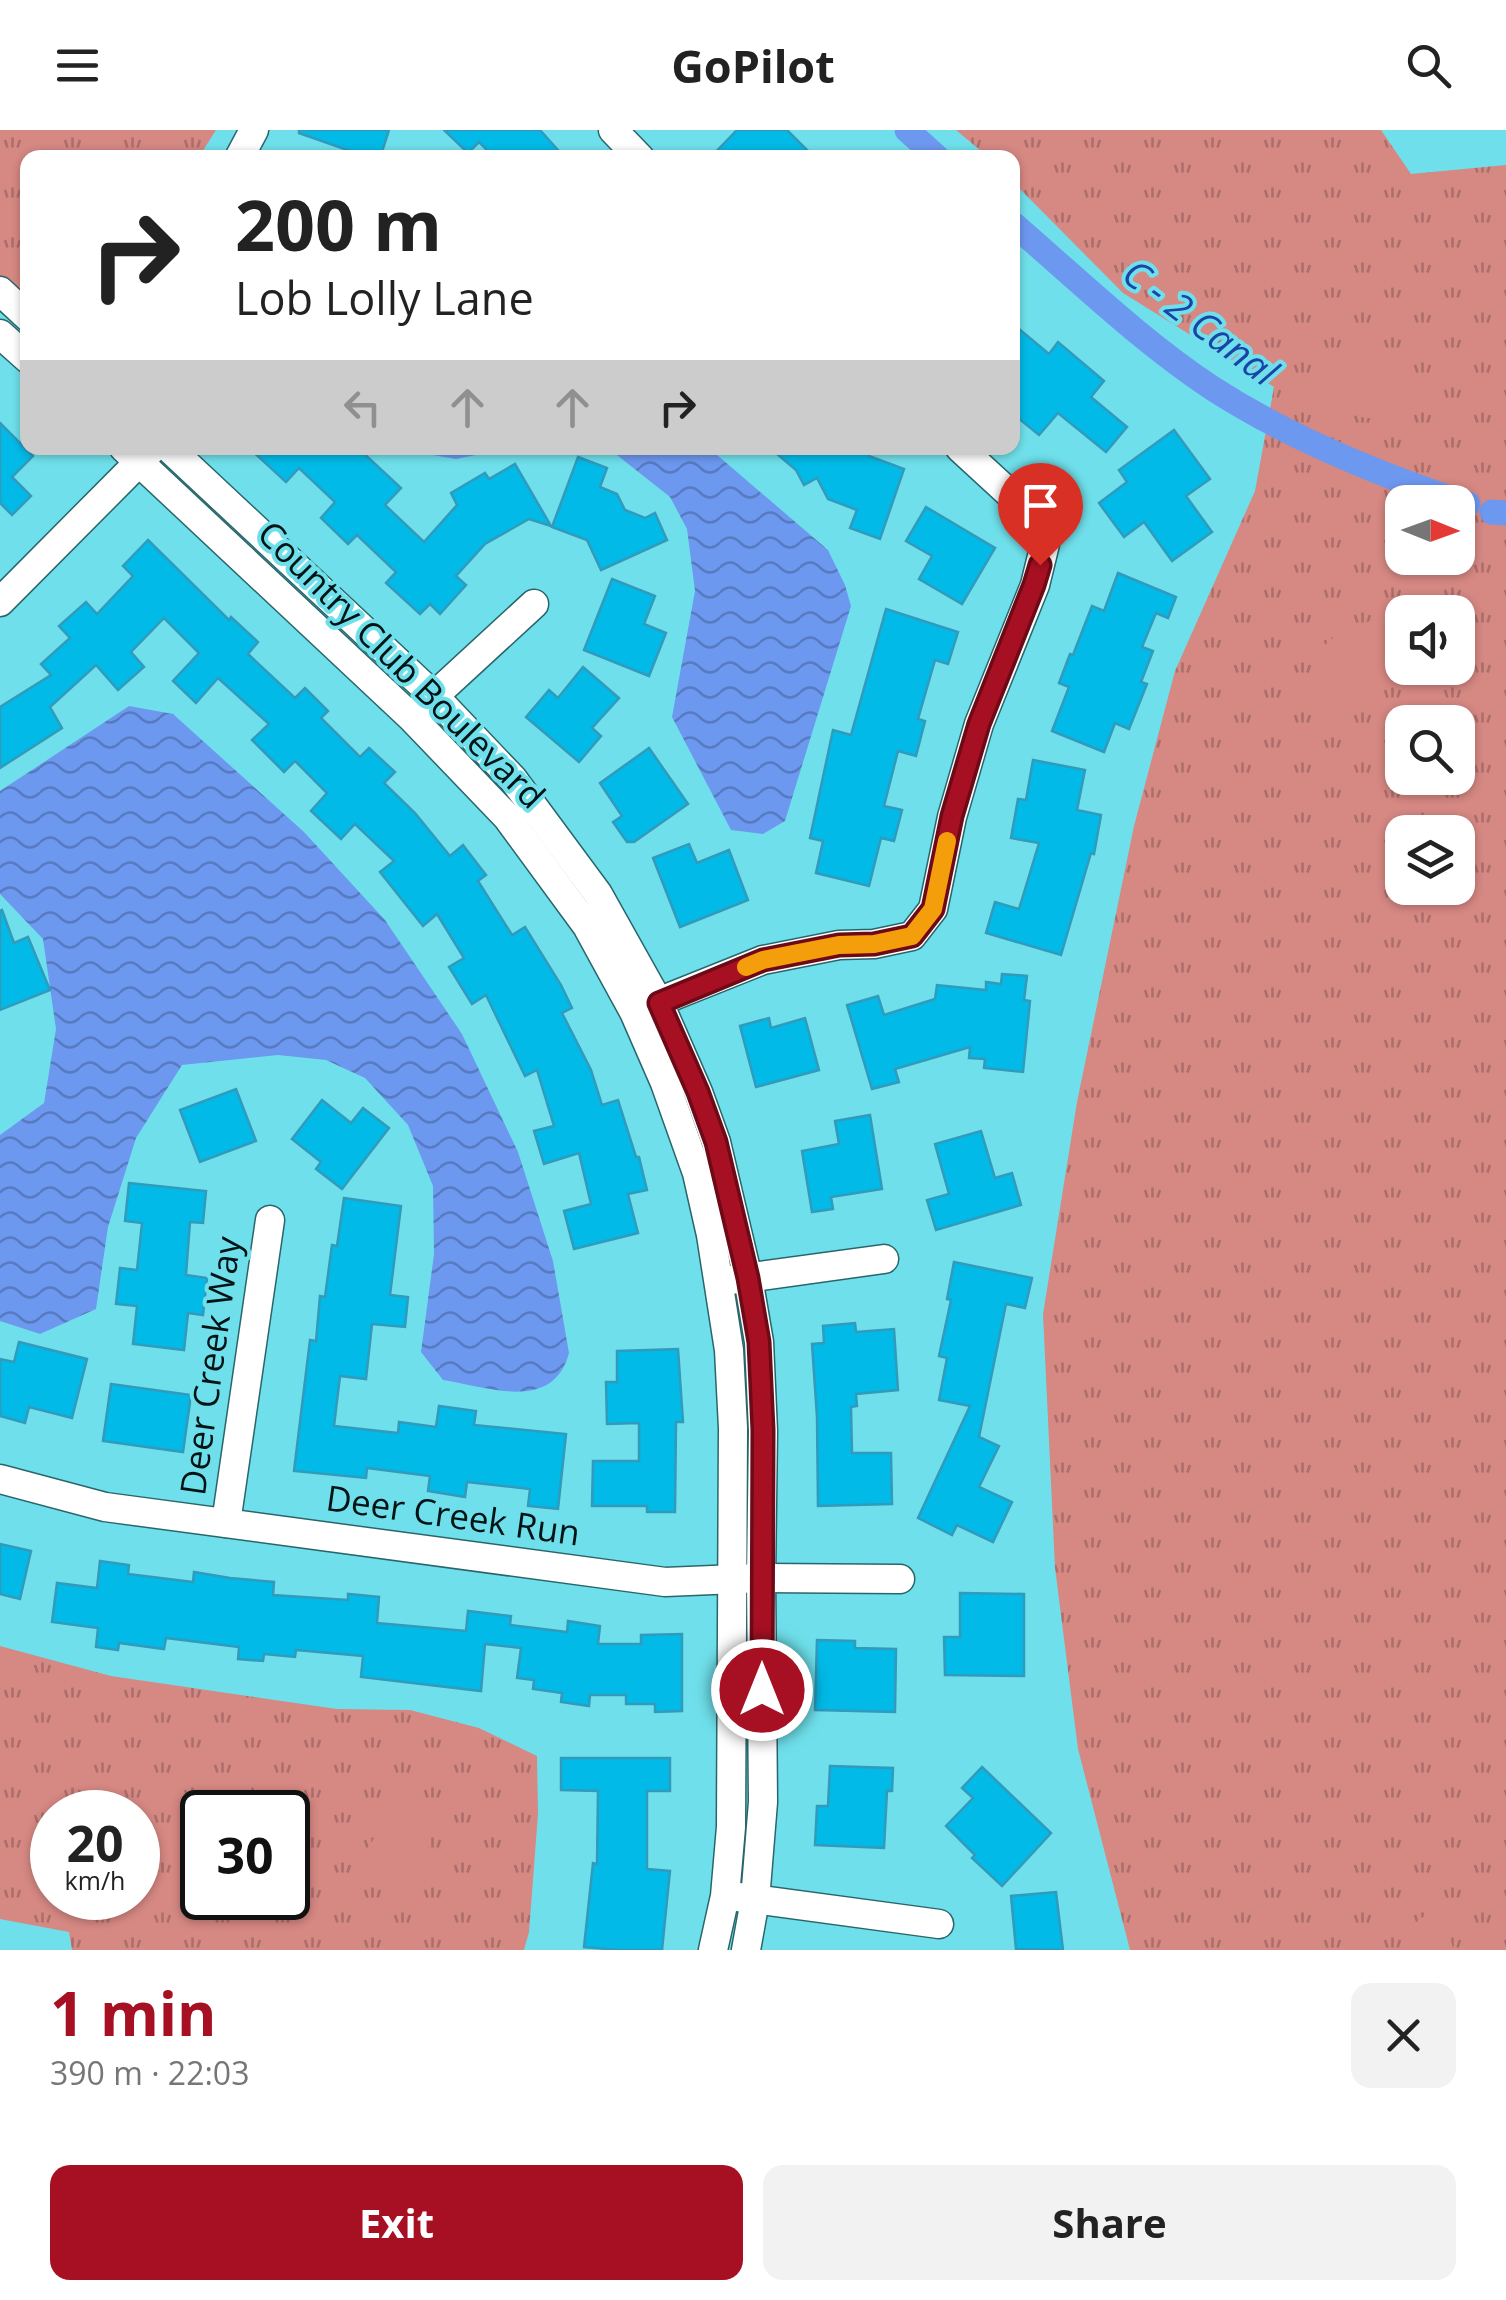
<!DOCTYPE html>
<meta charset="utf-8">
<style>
body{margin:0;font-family:"Open Sans",sans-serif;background:#f2f2f2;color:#222;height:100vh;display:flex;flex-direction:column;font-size:38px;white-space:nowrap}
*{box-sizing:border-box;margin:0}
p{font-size:32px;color:#767676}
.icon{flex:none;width:55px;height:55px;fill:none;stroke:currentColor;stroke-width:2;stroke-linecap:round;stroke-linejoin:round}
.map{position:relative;height:1820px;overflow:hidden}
.panel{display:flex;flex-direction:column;background:#fff;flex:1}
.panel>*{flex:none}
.top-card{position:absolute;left:20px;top:20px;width:1000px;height:305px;border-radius:20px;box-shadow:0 2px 8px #0004;background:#fff;color:#222;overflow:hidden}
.needle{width:65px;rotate:91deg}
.tools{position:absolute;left:1385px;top:355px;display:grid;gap:20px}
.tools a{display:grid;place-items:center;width:90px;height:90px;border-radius:20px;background:#fff;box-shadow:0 2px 8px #0004;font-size:50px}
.speed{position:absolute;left:30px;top:1660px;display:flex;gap:20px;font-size:50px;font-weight:700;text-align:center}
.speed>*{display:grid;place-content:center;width:130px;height:130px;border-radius:50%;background:#fff;box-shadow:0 2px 8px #0004;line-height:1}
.speed small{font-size:25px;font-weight:400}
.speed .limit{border:5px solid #111;border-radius:15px;background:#fff;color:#111}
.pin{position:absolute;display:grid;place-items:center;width:85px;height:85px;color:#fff;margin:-102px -42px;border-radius:50% 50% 50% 0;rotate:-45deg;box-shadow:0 0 10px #0007}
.pin .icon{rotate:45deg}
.me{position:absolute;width:110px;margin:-55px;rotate:0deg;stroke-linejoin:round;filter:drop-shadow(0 0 8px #0008)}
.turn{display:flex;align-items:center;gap:35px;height:210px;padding:0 50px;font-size:45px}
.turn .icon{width:130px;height:130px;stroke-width:2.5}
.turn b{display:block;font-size:70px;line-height:85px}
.lanes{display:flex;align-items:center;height:95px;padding:0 50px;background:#0003;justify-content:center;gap:50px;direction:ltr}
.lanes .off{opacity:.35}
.round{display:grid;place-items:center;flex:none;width:105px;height:105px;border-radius:20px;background:#f2f2f2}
.head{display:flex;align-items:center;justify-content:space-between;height:170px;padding:0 50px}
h1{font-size:60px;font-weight:700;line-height:75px;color:#a71023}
.primary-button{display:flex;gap:20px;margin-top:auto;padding:20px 50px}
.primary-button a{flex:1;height:115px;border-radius:20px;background:#a71023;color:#fff;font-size:40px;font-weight:700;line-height:115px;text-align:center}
.primary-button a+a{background:#f2f2f2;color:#222}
header{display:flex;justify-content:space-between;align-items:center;height:130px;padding:0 50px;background:#fff;font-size:45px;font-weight:700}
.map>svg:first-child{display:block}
.grass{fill:url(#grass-tufts);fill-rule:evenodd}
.park{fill:#d68883}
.water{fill:url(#water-waves)}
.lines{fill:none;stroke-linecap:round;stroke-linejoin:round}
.canal{stroke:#6d98ef;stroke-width:25}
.building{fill:#01bae7;stroke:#329abb;stroke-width:2.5}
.street-casing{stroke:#29666b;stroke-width:31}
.street{stroke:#fff;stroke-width:28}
.route-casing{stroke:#6d0a17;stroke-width:25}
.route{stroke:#a71023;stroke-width:18}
.slow{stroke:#f59e0b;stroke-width:18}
.labels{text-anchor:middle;stroke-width:8;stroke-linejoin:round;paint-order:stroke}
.street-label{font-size:35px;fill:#001416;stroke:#6fe0eb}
.water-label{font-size:38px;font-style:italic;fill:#1a45a8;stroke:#6fe0eb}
</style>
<header><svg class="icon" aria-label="menu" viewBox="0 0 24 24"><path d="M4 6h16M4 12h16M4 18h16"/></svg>GoPilot<svg class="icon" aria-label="search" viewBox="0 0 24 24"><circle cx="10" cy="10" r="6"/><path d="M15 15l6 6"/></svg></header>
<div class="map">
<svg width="1506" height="1820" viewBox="0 0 1506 1820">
<defs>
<pattern id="grass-tufts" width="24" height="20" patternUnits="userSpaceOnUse" patternTransform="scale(2.5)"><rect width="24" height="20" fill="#d68883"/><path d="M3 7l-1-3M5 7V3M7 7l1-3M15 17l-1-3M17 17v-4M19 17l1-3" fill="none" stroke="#ab6e6a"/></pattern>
<pattern id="water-waves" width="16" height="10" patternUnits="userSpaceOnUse" patternTransform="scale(2.5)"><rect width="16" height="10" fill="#6d98ef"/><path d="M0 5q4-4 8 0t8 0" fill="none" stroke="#577bc1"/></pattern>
</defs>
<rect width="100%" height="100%" fill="#6fe0eb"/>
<g class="grass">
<path d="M 0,0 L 216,0 L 199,27 L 28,28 L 27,162 L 4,152 L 0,149 Z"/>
<path d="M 956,0 L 1381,0 L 1411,44 L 1506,35 L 1506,1820 L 1130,1820 L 1078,1619 L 1055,1438 L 1043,1184 L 1077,972 L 1134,696 L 1175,541 L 1255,361 L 1274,257 L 1123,163 L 1013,52 L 1012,28 L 988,27 ZM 1402,372 L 1458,372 L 1458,428 L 1402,428 ZM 1402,482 L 1458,482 L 1458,538 L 1402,538 ZM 1402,592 L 1458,592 L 1458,648 L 1402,648 ZM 1402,702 L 1458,702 L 1458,758 L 1402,758 Z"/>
<path d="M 0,1516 L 111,1546 L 337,1579 L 410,1580 L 479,1598 L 537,1626 L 538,1684 L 529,1802 L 524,1820 L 72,1820 L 69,1802 L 0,1789 ZM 52,1682 L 138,1682 L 138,1768 L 52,1768 ZM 202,1682 L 288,1682 L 288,1768 L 202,1768 Z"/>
</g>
<g class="park">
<path d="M 1343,222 C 1355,224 1364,229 1375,233 C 1402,242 1413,255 1400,282 C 1370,296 1339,285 1316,262 C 1316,242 1323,228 1343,222 Z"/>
<path d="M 1382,488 C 1393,491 1401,496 1402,509 C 1406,545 1374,561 1350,582 C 1327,585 1310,549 1317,529 C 1325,504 1359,493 1382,488 Z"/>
<path d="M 409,1667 C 444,1681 433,1729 406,1748 C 394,1757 380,1755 366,1753 L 360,1745 L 358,1734 L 361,1727 L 381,1699 L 390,1675 L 398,1669 Z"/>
<path d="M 1432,1784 C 1448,1792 1448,1804 1454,1820 L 1410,1820 C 1410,1802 1412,1788 1432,1784 Z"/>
</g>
<g class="water">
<path d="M 401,318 L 511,318 L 456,329 L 409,321 Z"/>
<path d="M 608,318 L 709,318 L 828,420 L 845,455 L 851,476 L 785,691 L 763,704 L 731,700 L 672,587 L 695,461 L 687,399 L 670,367 Z"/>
<path d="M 129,576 L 173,584 L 304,702 L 385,790 L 462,904 L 518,1022 L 553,1131 L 569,1223 C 553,1283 488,1257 443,1250 L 421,1222 L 434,1124 L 433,1056 L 408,995 L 365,948 L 326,930 L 278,925 L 182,935 L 136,1008 L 108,1097 L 96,1179 L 40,1204 L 0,1191 L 0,1005 L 44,973 L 56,899 L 43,809 L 0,764 L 0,661 Z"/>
</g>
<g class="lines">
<g class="canal">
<path d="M 907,0 L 938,28"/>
<path d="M 1012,93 C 1076,148 1142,212 1212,258 C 1291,309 1379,345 1468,374"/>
<path d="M 1492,382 L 1506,383"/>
</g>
</g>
<g class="building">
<path d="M 299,0 L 389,0 L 380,28 L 370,28 L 299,3 Z"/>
<path d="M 444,0 L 540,0 L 565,28 L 495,28 L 479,12 L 468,23 Z"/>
<path d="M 737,0 L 787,0 L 815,28 L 710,28 Z"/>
<path d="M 1012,193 L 1049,224 L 1058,212 L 1104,251 L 1091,267 L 1127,297 L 1106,322 L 1058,283 L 1039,305 L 1012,283 Z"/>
<path d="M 0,293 L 33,326 L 12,347 L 31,366 L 12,385 L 0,373 Z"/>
<path d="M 1174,300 L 1210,349 L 1186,366 L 1212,402 L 1172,431 L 1144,392 L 1124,407 L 1099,373 L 1127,352 L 1119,340 Z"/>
<path d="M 249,318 L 358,318 L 401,358 L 385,375 L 424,412 L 457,375 L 451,363 L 485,343 L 489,349 L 515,334 L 551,396 L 529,389 L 485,414 L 456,446 L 466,455 L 440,484 L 430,474 L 420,484 L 386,453 L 396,442 L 357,405 L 348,414 L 321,388 L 335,372 L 299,338 L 286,352 Z"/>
<path d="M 770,318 L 864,318 L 869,326 L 904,339 L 880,409 L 850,398 L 857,380 L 828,369 L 817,348 L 804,355 L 796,340 Z"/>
<path d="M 578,327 L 607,338 L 600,357 L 617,364 L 625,380 L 645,388 L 655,383 L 667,410 L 601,440 L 587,410 L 552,397 Z"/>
<path d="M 926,377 L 995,418 L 962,474 L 919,449 L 932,426 L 906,411 Z"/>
<path d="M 148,410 L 229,490 L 231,487 L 258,512 L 248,524 L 295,568 L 305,558 L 328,581 L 321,588 L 360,627 L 369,618 L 395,642 L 384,653 L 415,683 L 450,726 L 463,715 L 486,745 L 478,751 L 512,805 L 525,797 L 561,855 L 572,878 L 562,883 L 591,940 L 602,975 L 618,970 L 636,1027 L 639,1027 L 647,1060 L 628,1064 L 638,1103 L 574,1119 L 564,1081 L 591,1074 L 579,1023 L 544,1034 L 534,1001 L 554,996 L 537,940 L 525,946 L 486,865 L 472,874 L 449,837 L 464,828 L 437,784 L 423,796 L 380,742 L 394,731 L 355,694 L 341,709 L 311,681 L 327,663 L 295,631 L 284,642 L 252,610 L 269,594 L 218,548 L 196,573 L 173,551 L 199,523 L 164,488 L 131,522 L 144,537 L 118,560 L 96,535 L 50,577 L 62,598 L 0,638 L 0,577 L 51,545 L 41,534 L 70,508 L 59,496 L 86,472 L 97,484 L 133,446 L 123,436 Z"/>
<path d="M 1118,443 L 1176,467 L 1168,488 L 1156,483 L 1142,517 L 1153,521 L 1141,552 L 1147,554 L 1129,599 L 1115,593 L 1104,622 L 1052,601 L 1069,557 L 1059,553 L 1070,524 L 1073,525 L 1092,476 L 1104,481 Z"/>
<path d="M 612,449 L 655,466 L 644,494 L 666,503 L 649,546 L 584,520 Z"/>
<path d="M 886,479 L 958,502 L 948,534 L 935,530 L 918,589 L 925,591 L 916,626 L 898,621 L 884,676 L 902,680 L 894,711 L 881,708 L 869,756 L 816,743 L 823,711 L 810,708 L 833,600 L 851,605 Z"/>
<path d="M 583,537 L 619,568 L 592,598 L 601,606 L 579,632 L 526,587 L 549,560 L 558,568 Z"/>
<path d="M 649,618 L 688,674 L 634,712 L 627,712 L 613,692 L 622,686 L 600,653 Z"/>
<path d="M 1033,630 L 1085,640 L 1077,680 L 1101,685 L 1094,724 L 1091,723 L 1061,825 L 986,803 L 995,772 L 1019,779 L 1039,713 L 1011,708 L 1018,669 L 1026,670 Z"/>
<path d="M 689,714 L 697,733 L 729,720 L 748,770 L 680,797 L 653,728 Z"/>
<path d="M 2,780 L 14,813 L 28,807 L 50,860 L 0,880 L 0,781 Z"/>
<path d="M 1002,844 L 1027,846 L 1024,870 L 1030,871 L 1023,942 L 984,938 L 985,929 L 969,928 L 970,917 L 895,939 L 899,952 L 872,959 L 847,875 L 878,866 L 884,885 L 935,869 L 937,855 L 986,860 L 986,852 L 1001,854 Z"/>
<path d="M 769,888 L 771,898 L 805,888 L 819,940 L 756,957 L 740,896 Z"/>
<path d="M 236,959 L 256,1011 L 200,1032 L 180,980 Z"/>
<path d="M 322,970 L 351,993 L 363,978 L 389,998 L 342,1059 L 316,1039 L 321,1032 L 292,1009 Z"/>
<path d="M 870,985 L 882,1059 L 831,1067 L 833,1079 L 812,1082 L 802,1021 L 839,1014 L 835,991 Z"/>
<path d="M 981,1001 L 995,1048 L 1012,1043 L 1021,1075 L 936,1100 L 927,1070 L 949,1064 L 935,1014 Z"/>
<path d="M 129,1053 L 206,1061 L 203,1093 L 190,1092 L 186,1145 L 207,1148 L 203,1185 L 188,1183 L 184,1220 L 133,1214 L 137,1176 L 116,1174 L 120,1138 L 137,1140 L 142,1093 L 125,1091 Z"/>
<path d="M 344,1068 L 401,1076 L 390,1165 L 408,1167 L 405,1197 L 372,1194 L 366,1249 L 340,1246 L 334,1296 L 398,1303 L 399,1292 L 436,1297 L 439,1276 L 476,1281 L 474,1295 L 566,1304 L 558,1379 L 528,1376 L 530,1359 L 467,1352 L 465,1367 L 428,1361 L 430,1346 L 367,1338 L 366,1348 L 294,1341 L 310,1210 L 316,1211 L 320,1166 L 325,1167 L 332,1115 L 337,1116 Z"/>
<path d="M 954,1132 L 1032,1148 L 1025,1178 L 1006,1174 L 979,1307 L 999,1316 L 979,1357 L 1012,1372 L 993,1412 L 957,1395 L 952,1405 L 918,1388 L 970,1276 L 939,1270 L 947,1228 L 939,1226 L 951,1170 L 947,1169 Z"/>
<path d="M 855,1193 L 856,1202 L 894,1199 L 898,1260 L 856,1264 L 857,1276 L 851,1277 L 852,1323 L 891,1323 L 892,1374 L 818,1376 L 817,1287 L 812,1214 L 824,1213 L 823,1196 Z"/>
<path d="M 19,1212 L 87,1229 L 72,1288 L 29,1277 L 25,1293 L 0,1286 L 0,1229 L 14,1232 Z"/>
<path d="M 678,1219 L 683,1292 L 676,1292 L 675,1382 L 647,1382 L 647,1376 L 592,1376 L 593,1331 L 639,1331 L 639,1293 L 607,1294 L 606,1252 L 617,1252 L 617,1221 Z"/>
<path d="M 111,1254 L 191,1265 L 183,1322 L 103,1311 Z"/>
<path d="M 0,1414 L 31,1421 L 20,1469 L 0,1464 Z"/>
<path d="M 100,1431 L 129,1435 L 128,1444 L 193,1452 L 194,1442 L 230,1448 L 274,1452 L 273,1465 L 348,1470 L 348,1464 L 379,1467 L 377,1493 L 466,1501 L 468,1481 L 511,1486 L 510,1495 L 567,1502 L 568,1491 L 600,1496 L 598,1514 L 641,1514 L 641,1505 L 682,1504 L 682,1581 L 655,1582 L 655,1574 L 626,1574 L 626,1565 L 590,1565 L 589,1576 L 561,1572 L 562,1563 L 533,1559 L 534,1550 L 517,1548 L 521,1518 L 485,1514 L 481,1561 L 361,1547 L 363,1526 L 296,1520 L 295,1527 L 264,1524 L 263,1531 L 238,1529 L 239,1517 L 166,1508 L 164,1519 L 119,1513 L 118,1520 L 96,1517 L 98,1498 L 52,1492 L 57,1453 L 97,1458 Z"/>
<path d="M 960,1463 L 1024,1464 L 1024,1546 L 945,1545 L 944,1507 L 960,1507 Z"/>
<path d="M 817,1510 L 855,1511 L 855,1518 L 896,1519 L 895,1582 L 815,1580 Z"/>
<path d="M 561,1628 L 670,1628 L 670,1661 L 647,1661 L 647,1739 L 670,1741 L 662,1820 L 619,1820 L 584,1817 L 593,1733 L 597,1734 L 598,1661 L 561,1660 Z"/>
<path d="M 830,1636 L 893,1638 L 892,1661 L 887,1661 L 884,1718 L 815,1715 L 817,1676 L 828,1676 Z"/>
<path d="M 982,1637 L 1051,1703 L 1002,1756 L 972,1728 L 975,1725 L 946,1696 L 973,1668 L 962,1658 Z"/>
<path d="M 1056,1762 L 1063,1820 L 1016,1819 L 1011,1766 Z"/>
</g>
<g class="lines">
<defs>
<g id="street">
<path d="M 613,0 L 640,28"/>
<path d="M 239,28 L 254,0"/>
<path d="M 0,161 L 28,187"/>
<path d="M 0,204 L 28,229"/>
<path d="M 124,318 L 412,588 L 507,687 L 587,796 L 634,882 L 665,953 L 697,1043 L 711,1105 L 729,1220 L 733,1298 L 731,1697 L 725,1766 L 713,1820"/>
<path d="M 169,318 L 433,565 L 513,649 L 598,764 L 659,873 L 698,962 L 716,1012 L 748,1148 L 759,1212 L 763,1301 L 761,1448 L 763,1672 L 755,1770 L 746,1820"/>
<path d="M 0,472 L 152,319"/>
<path d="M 421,578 L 534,474"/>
<path d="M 643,878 L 763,830 L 839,815 L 874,814 L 912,806 L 933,779 L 952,687 L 979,594 L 1035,455 L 1045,414 L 1035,387 L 960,318"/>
<path d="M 731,1150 L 884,1129"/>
<path d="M 0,1349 L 105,1377 L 665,1452 L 761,1448 L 900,1449"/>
<path d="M 226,1393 L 270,1090"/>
<path d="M 738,1767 L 939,1794"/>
</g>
</defs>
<use href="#street" class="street-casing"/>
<use href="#street" class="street"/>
</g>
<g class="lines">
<defs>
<path id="route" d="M 762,1560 L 763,1300 L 759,1212 L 748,1148 L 716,1012 L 698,962 L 659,873 L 763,830 L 839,815 L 874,814 L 912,806 L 933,779 L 952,686 L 979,594 L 1034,455 L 1040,435"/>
</defs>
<use href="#route" class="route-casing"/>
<use href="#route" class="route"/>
<path class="slow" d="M 746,837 L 763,830 L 839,815 L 874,814 L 912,806 L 933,779 L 947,711"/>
</g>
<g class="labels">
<g class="street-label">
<text transform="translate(401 535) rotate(45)" y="12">Country Club Boulevard</text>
<text transform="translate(211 1236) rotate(-82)" y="12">Deer Creek Way</text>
<text transform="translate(453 1386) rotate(8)" y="12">Deer Creek Run</text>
</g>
<g class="water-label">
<text transform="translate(1200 193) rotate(37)" y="13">C - 2 Canal</text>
</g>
</g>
</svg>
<div class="tools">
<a><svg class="needle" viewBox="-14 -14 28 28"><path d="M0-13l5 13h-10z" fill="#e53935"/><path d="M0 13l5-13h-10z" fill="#767676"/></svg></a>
<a><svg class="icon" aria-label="sound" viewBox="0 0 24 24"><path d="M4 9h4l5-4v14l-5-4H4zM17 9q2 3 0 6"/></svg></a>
<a><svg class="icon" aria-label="search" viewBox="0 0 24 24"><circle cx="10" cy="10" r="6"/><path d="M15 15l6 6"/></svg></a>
<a><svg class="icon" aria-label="layers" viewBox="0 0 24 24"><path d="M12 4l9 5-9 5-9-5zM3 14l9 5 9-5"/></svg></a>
</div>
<div class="speed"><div>20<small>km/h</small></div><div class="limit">30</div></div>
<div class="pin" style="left:1040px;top:435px;background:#d93025"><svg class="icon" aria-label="arrive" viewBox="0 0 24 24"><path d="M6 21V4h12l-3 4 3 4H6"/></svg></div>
<svg class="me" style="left:762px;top:1560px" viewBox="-20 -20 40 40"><circle r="17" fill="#a71023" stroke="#fff" stroke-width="3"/><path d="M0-11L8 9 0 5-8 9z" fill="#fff"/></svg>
<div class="top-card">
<div class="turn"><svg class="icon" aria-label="right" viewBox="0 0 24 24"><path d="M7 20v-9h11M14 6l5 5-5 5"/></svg><div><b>200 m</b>Lob Lolly Lane</div></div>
<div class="lanes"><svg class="icon off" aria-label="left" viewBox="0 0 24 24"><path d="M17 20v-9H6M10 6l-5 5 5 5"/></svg><svg class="icon off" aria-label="ahead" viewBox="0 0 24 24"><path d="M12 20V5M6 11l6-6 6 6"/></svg><svg class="icon off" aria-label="ahead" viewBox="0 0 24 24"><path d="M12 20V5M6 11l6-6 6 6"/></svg><svg class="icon" aria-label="right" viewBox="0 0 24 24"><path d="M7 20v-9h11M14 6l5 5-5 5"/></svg></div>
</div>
</div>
<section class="panel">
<div class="head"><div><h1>1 min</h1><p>390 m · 22:03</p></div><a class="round"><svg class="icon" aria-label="close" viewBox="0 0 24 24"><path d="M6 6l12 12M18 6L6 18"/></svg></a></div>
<div class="primary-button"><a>Exit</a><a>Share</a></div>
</section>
